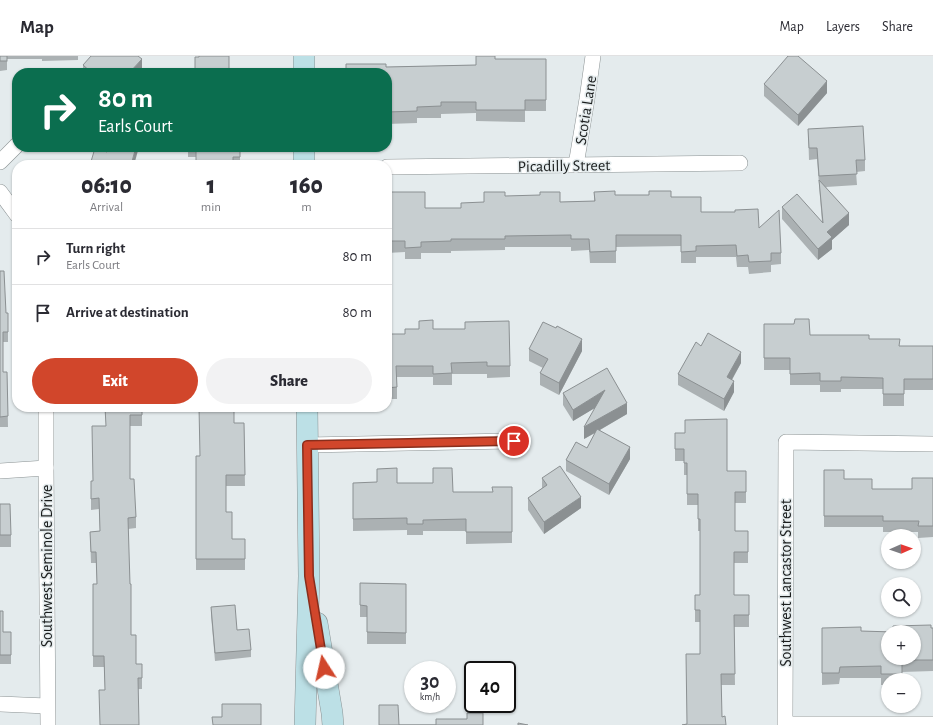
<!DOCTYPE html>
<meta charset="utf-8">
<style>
body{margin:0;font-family:"Alegreya Sans",sans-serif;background:#f2f2f3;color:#2b2b33;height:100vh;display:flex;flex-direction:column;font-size:15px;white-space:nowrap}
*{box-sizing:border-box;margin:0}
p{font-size:13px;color:#7c7c81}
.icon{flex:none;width:22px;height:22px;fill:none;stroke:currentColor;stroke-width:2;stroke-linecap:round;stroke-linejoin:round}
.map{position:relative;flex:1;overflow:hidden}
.side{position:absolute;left:12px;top:104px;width:380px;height:252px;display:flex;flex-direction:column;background:#fff;border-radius:16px;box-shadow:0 1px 3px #0004}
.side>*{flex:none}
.banner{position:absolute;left:12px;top:12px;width:380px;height:84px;border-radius:16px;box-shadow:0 1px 3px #0004;background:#0b6e4f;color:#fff;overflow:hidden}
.needle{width:26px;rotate:88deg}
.fabs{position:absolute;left:881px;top:473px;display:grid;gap:8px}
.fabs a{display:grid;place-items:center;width:40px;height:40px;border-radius:50%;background:#fff;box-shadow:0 1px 3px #0004;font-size:20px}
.speed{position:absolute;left:404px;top:605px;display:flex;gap:8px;font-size:20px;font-weight:700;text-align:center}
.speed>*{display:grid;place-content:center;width:52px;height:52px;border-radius:50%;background:#fff;box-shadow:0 1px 3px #0004;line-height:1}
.speed small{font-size:10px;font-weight:400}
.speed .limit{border:2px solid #111;border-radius:6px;background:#fff;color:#111}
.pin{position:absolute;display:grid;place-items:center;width:34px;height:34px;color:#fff;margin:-17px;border:2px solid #fff;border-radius:50%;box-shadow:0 1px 4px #0007}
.me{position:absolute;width:44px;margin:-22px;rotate:350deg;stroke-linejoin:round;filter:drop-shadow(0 0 3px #0008)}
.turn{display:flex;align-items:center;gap:14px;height:84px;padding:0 20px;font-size:18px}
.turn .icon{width:52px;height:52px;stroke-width:2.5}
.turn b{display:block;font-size:28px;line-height:34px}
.eta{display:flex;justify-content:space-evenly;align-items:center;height:68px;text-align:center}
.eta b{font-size:24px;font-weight:800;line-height:28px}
.cta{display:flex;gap:8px;margin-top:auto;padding:8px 20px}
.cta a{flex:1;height:46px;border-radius:24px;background:#d1462b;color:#fff;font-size:16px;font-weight:800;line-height:46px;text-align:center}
.cta a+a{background:#f2f2f3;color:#2b2b33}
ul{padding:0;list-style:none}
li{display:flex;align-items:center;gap:12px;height:56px;padding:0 20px;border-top:1px solid #e1e1e2}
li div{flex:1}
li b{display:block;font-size:15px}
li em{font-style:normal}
header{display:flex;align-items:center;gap:24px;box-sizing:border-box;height:56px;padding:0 20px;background:#fff;border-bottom:1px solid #e1e1e2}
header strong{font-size:19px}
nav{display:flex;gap:22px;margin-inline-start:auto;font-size:14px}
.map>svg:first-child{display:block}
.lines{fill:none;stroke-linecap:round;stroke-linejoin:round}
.street-casing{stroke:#8b9293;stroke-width:16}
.secondary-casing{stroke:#8b9293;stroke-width:22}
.street{stroke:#fff;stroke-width:15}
.secondary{stroke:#bce0e6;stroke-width:21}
.wall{fill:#abb1b3}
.shaded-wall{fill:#8b9092}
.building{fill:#c7ced0;stroke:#8b9092;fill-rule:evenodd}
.route-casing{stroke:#882e1c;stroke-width:10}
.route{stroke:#d1462b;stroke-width:7}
.labels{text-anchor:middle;stroke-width:3;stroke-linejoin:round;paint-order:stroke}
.street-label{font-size:16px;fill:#1b1e1e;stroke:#e4ebed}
</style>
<header>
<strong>Map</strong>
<nav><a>Map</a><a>Layers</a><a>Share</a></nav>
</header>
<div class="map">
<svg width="933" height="669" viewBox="0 0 933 669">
<rect width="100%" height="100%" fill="#e4ebed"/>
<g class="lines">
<defs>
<g id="street">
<path d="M 0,106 L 17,89"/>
<path d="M 576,109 L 587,43 L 593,0"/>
<path d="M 387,111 L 740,107"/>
<path d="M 0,136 L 17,159"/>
<path d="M 46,351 L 46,412 L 48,669"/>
<path d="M 933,388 L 786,386 L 785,668 L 933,668"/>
<path d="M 307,389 L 514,385"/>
<path d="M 0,415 L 46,412"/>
<path d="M 0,648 L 47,650"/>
</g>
<g id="secondary">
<path d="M 304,0 L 304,17"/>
<path d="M 304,91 L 304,109"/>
<path d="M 317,567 L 332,657 L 333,669"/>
<path d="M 305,669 L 309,520 L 307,351"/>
</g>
</defs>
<use href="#street" class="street-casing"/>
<use href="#secondary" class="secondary-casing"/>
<use href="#street" class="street"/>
<use href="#secondary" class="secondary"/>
</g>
<g class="wall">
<path d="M 0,0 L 78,0 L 78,4 L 42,5 L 42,3 L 7,3 L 7,14 L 0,15 Z"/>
<path d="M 476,0 L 495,3 L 546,3 L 546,55 L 525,55 L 525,66 L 476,65 L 476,57 L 441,58 L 441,62 L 417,62 L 417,67 L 387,68 L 387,17 L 386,11 L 476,9 Z"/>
<path d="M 83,9 L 142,14 L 139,17 L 83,17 Z"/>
<path d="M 764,28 L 827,37 L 798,70 L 764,40 Z"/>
<path d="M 808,73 L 865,104 L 865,115 L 856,116 L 857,129 L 826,131 L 849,169 L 832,184 L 832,193 L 818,204 L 782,163 L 782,151 L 822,166 L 817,103 L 809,104 Z"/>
<path d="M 188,91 L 240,91 L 240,109 L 196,109 L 196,101 L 188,101 Z"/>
<path d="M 387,136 L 425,152 L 461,152 L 484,146 L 505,140 L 560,146 L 594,145 L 594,136 L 615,139 L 671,141 L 701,156 L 759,172 L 781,197 L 781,208 L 771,209 L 771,216 L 749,218 L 748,211 L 737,211 L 736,201 L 696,201 L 696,207 L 681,207 L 681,190 L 616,191 L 616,207 L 590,207 L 589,194 L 571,195 L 571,191 L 505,191 L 505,194 L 451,195 L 451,197 L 421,197 L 421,203 L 405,203 L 405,196 L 387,197 Z"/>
<path d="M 0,215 L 6,257 L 8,257 L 8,286 L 3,286 L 3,316 L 7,316 L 8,371 L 0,371 Z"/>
<path d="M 764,268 L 810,279 L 869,283 L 899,290 L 933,290 L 933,334 L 904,334 L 904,350 L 883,350 L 883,333 L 841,333 L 841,336 L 820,336 L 820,329 L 790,329 L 790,314 L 764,314 Z"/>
<path d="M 556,272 L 582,295 L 559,339 L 540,329 L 540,317 L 543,312 L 529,305 L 529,293 Z"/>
<path d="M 433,273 L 510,310 L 510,321 L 487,322 L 487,318 L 452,318 L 452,329 L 433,329 L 433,321 L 397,321 L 397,343 L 387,343 L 387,278 L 405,278 Z"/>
<path d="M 701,290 L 741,307 L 732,324 L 734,336 L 724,355 L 678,329 L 678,318 Z"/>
<path d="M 563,337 L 627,358 L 600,374 L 630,403 L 609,439 L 566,415 L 566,404 L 587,392 L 595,377 L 584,383 L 596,351 L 573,365 L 563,349 Z"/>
<path d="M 142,351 L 142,370 L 130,370 L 130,423 L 136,461 L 136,472 L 128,473 L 131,579 L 136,608 L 142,608 L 142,633 L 105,634 L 104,611 L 93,611 L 93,528 L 97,528 L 96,507 L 91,507 L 90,476 L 100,475 L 99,453 L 91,454 L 91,425 L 93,425 L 106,370 Z"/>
<path d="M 234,367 L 244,367 L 245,430 L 226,430 L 226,456 L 232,483 L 245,483 L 245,514 L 196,514 L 196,400 L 200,400 Z"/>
<path d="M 675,377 L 727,415 L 746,415 L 746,447 L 735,447 L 735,475 L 748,475 L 748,507 L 734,507 L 734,539 L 749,539 L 749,571 L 734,571 L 735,629 L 721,629 L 687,668 L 700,598 L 700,566 L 695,566 L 695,551 L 700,539 L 700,475 L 698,475 L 698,449 L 687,449 L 687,419 L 684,419 L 684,405 L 675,405 Z"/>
<path d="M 824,414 L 844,423 L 872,433 L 912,433 L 933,422 L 933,481 L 918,482 L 918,476 L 883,476 L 883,471 L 824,471 Z"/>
<path d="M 542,422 L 581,452 L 544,478 L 528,454 L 528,442 L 542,432 Z"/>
<path d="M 353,427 L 397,427 L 453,436 L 492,436 L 512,431 L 512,487 L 466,488 L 466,475 L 423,475 L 423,479 L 407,479 L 407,474 L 353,475 Z"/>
<path d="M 0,448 L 11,479 L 11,491 L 0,491 Z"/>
<path d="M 360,527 L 406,528 L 406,588 L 367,588 L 367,561 L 360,561 Z"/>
<path d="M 211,551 L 237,574 L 251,594 L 251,601 L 215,605 L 211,559 Z"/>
<path d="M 0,555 L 3,576 L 11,576 L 11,608 L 0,608 Z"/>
<path d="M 822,572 L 861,575 L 893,576 L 933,572 L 933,615 L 902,616 L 902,624 L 888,624 L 888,629 L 881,629 L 881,622 L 840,622 L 839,628 L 822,629 Z"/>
</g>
<g class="shaded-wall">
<path d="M 142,3 L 142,14 L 139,17 L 129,17 Z"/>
<path d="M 106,13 L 106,17 L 103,17 Z"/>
<path d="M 827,25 L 827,37 L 798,70 L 798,59 Z"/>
<path d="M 136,91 L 139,91 L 134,109 L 131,109 Z"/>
<path d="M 849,157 L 849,169 L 832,184 L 832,193 L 818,204 L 818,193 L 827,176 Z"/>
<path d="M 582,283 L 582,295 L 559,339 L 559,327 Z"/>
<path d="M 741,296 L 741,307 L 727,332 L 727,321 Z"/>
<path d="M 734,325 L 734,336 L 724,355 L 724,343 Z"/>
<path d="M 605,334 L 605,346 L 573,365 L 573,354 Z"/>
<path d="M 627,347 L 627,358 L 584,383 L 584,371 Z"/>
<path d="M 630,391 L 630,403 L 609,439 L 609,428 Z"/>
<path d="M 581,441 L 581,452 L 544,478 L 544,466 Z"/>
</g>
<g class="building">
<rect x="0" y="0" width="7" height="5"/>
<path d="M 91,0 L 138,0 L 142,3 L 129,17 L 111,17 L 106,13 L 103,17 L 92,17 L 83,9 Z"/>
<path d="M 199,0 L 229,0 L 229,17 L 195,17 L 195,1 L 199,1 Z"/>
<path d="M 476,0 L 495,0 L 495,3 L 546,3 L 546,44 L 525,44 L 525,54 L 476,54 L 476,46 L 441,46 L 441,50 L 417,51 L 417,55 L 387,56 L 387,17 L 346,17 L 346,8 L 386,8 L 386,11 L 476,9 Z"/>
<path d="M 788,0 L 798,0 L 827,25 L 798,59 L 764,28 Z"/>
<path d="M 863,70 L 865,104 L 856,104 L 857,118 L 819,120 L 817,92 L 809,92 L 808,73 Z"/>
<path d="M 107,91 L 136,91 L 131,109 L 90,109 L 95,92 L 107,96 Z"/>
<path d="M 196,91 L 240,91 L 240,101 L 233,101 L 233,109 L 196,109 Z"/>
<path d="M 819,124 L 849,157 L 827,176 L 832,181 L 818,193 L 782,151 L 797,138 L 823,167 Z"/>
<path d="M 615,135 L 615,139 L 649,139 L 649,135 L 671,135 L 671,141 L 701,141 L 701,156 L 735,156 L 735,154 L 758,153 L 759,172 L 779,154 L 781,197 L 771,197 L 771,205 L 749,206 L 748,199 L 737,200 L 736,189 L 696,190 L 696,195 L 681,196 L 681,179 L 616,179 L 616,195 L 590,196 L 589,183 L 571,183 L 571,179 L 505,180 L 505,183 L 451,183 L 451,185 L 421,186 L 421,191 L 405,192 L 405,185 L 387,185 L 387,136 L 425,136 L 425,152 L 461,152 L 461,147 L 484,146 L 484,136 L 505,136 L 505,140 L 540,139 L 540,136 L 560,136 L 560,146 L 595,145 L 594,136 Z"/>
<path d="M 0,215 L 4,215 L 6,257 L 8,257 L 8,276 L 3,276 L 3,316 L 7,316 L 8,360 L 0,361 Z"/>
<path d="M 795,263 L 809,263 L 810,279 L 869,279 L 869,283 L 900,283 L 899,290 L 933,290 L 933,323 L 904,323 L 904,338 L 883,338 L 883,322 L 841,321 L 841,325 L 820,325 L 820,317 L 790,318 L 790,302 L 764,302 L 764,268 L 794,268 Z"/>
<path d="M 433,264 L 433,273 L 465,273 L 465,266 L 509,265 L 510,310 L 487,310 L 487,306 L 451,307 L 452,317 L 433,318 L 433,310 L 396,310 L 397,331 L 387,332 L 387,278 L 405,278 L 405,273 L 419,273 L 419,265 Z"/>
<path d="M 543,266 L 556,272 L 557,270 L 582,283 L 559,327 L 540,317 L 548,303 L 529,293 Z"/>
<path d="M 708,277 L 741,296 L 727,321 L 734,325 L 724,343 L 678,318 L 696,286 L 701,290 Z"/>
<path d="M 607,312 L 627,347 L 584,371 L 605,334 L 573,354 L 563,337 Z"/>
<path d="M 105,351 L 142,351 L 142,359 L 130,359 L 130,423 L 134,423 L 136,461 L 128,462 L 130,528 L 131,528 L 131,579 L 136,579 L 136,608 L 142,608 L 142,622 L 138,622 L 139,669 L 100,669 L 99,634 L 105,634 L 104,600 L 93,600 L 93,528 L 97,528 L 96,496 L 91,496 L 90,476 L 100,475 L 99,442 L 91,443 L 91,425 L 93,425 L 92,370 L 106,370 Z"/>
<path d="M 199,351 L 234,351 L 234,367 L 244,367 L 245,419 L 226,419 L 226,456 L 232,456 L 232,483 L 245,483 L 245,503 L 196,503 L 196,400 L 200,400 Z"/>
<path d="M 727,363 L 727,415 L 746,415 L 746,436 L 735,436 L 735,475 L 748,475 L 748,496 L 734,496 L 734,539 L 749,539 L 749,559 L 734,559 L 735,618 L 721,618 L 722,661 L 725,660 L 726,669 L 682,669 L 687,668 L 686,598 L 700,598 L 700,554 L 695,554 L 695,539 L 700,539 L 700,463 L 698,463 L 698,438 L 687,438 L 687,407 L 684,407 L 684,393 L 675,393 L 675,377 L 685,377 L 685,364 Z"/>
<path d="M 597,373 L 630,391 L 609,428 L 566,404 L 576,386 L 587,392 Z"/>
<path d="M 560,410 L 581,441 L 544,466 L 528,442 L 547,429 L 542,422 Z"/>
<path d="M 397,412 L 397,427 L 433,427 L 433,412 L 452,412 L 453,436 L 493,436 L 492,431 L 512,431 L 512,476 L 466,476 L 466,463 L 423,464 L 423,468 L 407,468 L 407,462 L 353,463 L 353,427 L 377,426 L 377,413 Z"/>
<path d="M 824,414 L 844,414 L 844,423 L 872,423 L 872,433 L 912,433 L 912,422 L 933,422 L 933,470 L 918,470 L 919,465 L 883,465 L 883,460 L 824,460 Z"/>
<path d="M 0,448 L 10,448 L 11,479 L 0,479 Z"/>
<path d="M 360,527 L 406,528 L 406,577 L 367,576 L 367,550 L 360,549 Z"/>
<path d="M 235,549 L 237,574 L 249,573 L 251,594 L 215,597 L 211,551 Z"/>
<path d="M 0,555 L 3,555 L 3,576 L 11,576 L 11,599 L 0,599 Z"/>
<path d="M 931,569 L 931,572 L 933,572 L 933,604 L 902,604 L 902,618 L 881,618 L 881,610 L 840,611 L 839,617 L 822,617 L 822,572 L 861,571 L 861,575 L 893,576 L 893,570 ZM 888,576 L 914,576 L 914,602 L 888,602 Z"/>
<path d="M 222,648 L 261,648 L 261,669 L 213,669 L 212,661 L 222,661 Z"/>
<path d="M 379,649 L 398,649 L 399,669 L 436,669 L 436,663 L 467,663 L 467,657 L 483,657 L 483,669 L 379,669 Z"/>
<path d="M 518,667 L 528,669 L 518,669 Z"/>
</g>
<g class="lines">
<defs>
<path id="route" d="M 324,612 L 309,520 L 307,389 L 514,385"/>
</defs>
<use href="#route" class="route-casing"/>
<use href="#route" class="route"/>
</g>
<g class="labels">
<g class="street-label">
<text transform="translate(585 54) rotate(-81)" y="6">Scotia Lane</text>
<text transform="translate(564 109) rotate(-1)" y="6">Picadilly Street</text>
<text transform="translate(46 510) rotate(-90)" y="6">Southwest Seminole Drive</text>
<text transform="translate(785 527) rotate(-90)" y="6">Southwest Lancastor Street</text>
</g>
</g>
</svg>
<div class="fabs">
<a><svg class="needle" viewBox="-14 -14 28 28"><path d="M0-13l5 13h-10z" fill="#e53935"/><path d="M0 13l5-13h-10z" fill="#7c7c81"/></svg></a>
<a><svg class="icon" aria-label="search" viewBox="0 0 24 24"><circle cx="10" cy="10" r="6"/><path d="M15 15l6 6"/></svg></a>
<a>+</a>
<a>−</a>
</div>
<div class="speed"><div>30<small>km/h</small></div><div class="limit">40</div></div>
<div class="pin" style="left:514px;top:385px;background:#d93025"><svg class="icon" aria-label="arrive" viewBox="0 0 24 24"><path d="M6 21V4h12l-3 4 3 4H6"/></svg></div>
<svg class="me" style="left:324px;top:612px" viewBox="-20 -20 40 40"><circle r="19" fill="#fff"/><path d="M0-13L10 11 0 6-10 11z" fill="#d1462b"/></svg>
<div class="banner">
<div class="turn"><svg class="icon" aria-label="right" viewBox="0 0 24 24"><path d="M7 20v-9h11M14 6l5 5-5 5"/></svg><div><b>80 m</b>Earls Court</div></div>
</div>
<section class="side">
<div class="eta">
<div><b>06:10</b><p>Arrival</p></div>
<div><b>1</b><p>min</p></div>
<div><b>160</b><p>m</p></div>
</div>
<ul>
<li><svg class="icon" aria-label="right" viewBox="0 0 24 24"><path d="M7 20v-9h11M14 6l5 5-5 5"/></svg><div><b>Turn right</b><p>Earls Court</p></div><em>80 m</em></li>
<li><svg class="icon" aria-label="arrive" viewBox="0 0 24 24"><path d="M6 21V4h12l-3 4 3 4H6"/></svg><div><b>Arrive at destination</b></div><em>80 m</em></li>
</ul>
<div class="cta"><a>Exit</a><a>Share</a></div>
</section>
</div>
